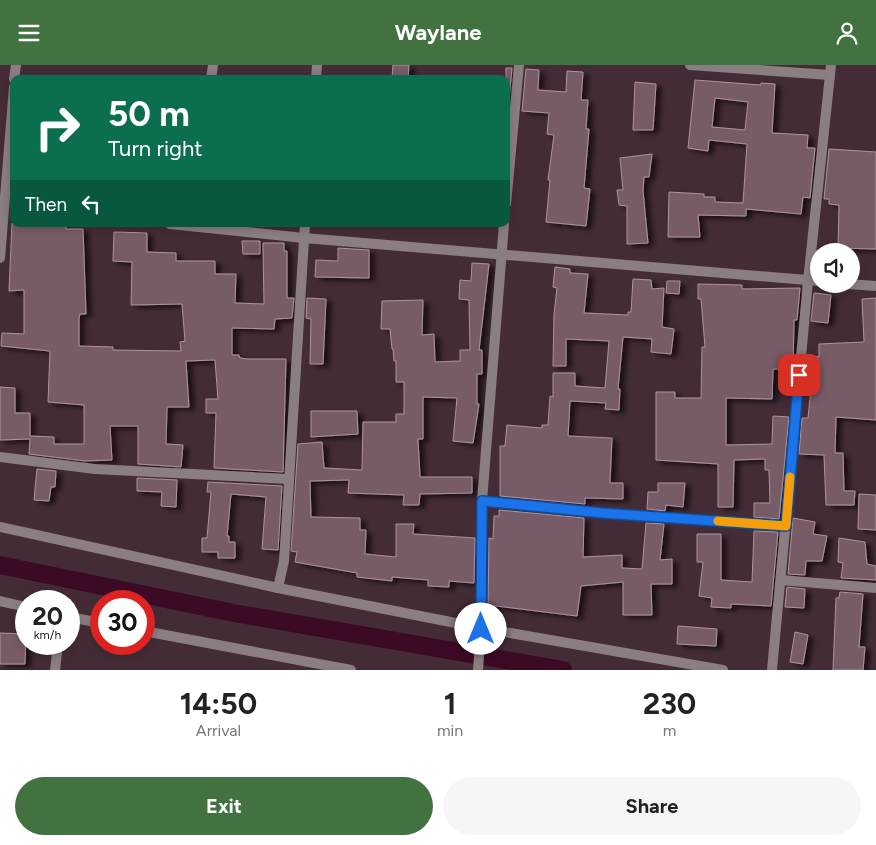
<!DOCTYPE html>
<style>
body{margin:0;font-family:Figtree,sans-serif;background:#f6f6f6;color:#222;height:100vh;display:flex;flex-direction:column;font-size:19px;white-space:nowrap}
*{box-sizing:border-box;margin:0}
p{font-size:16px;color:#767676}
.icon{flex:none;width:28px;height:28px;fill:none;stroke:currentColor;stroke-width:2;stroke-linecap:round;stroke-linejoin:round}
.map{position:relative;height:605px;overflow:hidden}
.side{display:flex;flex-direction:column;background:#fff;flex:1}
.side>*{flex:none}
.banner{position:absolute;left:10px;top:10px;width:500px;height:152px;border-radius:10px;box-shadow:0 2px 8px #0003;background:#0b6e4f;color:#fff;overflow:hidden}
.tools{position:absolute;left:810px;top:178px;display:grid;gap:10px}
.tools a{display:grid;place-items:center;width:50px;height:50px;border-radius:50%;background:#fff;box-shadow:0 2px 8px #0003;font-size:25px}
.speed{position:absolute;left:15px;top:525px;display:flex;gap:10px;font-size:25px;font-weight:700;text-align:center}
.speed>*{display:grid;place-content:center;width:65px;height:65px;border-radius:50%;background:#fff;box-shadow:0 2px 8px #0003;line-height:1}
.speed small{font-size:12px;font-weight:400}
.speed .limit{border:8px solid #d22;background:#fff;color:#111}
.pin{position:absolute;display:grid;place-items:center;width:42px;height:42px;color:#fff;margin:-21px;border-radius:10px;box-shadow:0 2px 8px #0006}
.me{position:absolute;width:55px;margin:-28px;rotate:0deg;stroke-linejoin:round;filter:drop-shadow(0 0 4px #0008)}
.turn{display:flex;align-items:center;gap:18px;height:105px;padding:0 15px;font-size:22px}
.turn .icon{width:65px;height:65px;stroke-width:2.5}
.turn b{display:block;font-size:35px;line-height:42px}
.then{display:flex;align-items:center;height:48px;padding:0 15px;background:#0003;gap:10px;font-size:19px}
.eta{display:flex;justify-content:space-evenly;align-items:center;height:85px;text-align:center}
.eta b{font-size:30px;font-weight:700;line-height:35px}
.primary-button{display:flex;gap:10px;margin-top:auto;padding:10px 15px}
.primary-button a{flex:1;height:58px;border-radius:30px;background:#427240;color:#fff;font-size:20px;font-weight:700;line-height:58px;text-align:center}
.primary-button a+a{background:#f6f6f6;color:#222}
header{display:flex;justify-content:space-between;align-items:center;height:65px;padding:0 15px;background:#427240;color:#fff;font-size:22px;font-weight:700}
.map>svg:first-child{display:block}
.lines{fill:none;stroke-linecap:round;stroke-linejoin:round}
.canal{stroke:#3d0a25;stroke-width:18}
.building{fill:#775c67;stroke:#af929d;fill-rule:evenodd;filter:url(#shadow)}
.minor{stroke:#8a7e82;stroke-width:10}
.route-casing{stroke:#114b97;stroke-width:12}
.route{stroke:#1a73e8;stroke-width:9}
.slow{stroke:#f59e0b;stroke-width:9}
</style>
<header><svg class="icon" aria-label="menu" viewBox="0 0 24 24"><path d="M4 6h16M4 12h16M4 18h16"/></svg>Waylane<svg class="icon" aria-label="person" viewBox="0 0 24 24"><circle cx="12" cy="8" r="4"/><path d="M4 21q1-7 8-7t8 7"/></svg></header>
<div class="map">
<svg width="876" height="605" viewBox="0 0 876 605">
<defs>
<filter id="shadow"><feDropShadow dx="5.5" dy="3" stdDeviation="2.5" flood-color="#0009"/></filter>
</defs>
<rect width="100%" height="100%" fill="#442c36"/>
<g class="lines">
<path class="canal" d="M 0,500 L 234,548 L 563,605"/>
</g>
<g class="building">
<path d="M 393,0 L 409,0 L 408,14 L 392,14 Z"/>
<path d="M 506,3 L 512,3 L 508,45 L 506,45 Z"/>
<path d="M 526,4 L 539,5 L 538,25 L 566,27 L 567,6 L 583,7 L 581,35 L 588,35 L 586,64 L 589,64 L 584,123 L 590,124 L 586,161 L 546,157 L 550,115 L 548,115 L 554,70 L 547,69 L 549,48 L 522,46 Z"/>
<path d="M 695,15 L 761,20 L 761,18 L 775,19 L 772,68 L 808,70 L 807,83 L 815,83 L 810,133 L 803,132 L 801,149 L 746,144 L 746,151 L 698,150 L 700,172 L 668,172 L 669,127 L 704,129 L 704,132 L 715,132 L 715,137 L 743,138 L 747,79 L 709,75 L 708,86 L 688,83 ZM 715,33 L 748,37 L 745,65 L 712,62 Z"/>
<path d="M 635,17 L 656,19 L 653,65 L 633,65 Z"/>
<path d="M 829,84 L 876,87 L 876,184 L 838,183 L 839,140 L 829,139 L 829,134 L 824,134 Z"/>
<path d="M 652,89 L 649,112 L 644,112 L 643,126 L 648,178 L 627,179 L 627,141 L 619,140 L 617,125 L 623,125 L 620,93 Z"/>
<path d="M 12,158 L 66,161 L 66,164 L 83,164 L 86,249 L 80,249 L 79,253 L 79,281 L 113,282 L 113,285 L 181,286 L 180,277 L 185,276 L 182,239 L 131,240 L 132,197 L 113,196 L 114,167 L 147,168 L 147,187 L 176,188 L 176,196 L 215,196 L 215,209 L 236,209 L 235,238 L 264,239 L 263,178 L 284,178 L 284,186 L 287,186 L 287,233 L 294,233 L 292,253 L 275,254 L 274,264 L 232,263 L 232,290 L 239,290 L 240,293 L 248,294 L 286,294 L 283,407 L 214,403 L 216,348 L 206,348 L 206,334 L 218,334 L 215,295 L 186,296 L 189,342 L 167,342 L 166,379 L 183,380 L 181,402 L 138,399 L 138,361 L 110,361 L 112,395 L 85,396 L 29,389 L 30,374 L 0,375 L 0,322 L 15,323 L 15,348 L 30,348 L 30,371 L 54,372 L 54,379 L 84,379 L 84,340 L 48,337 L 50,286 L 1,281 L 2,268 L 24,269 L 24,225 L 9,226 Z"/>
<path d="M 242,176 L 260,176 L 260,189 L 243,189 Z"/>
<path d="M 338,183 L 369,185 L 369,213 L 315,212 L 316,195 L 338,196 Z"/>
<path d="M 472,198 L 489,199 L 479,285 L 482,285 L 482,309 L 477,309 L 477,339 L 479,339 L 473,378 L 453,376 L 457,333 L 423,332 L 423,374 L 418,374 L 420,412 L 472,412 L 472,428 L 420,429 L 419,440 L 403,440 L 404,430 L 348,428 L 349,415 L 310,416 L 311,452 L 360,453 L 360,465 L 366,465 L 365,489 L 396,492 L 396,459 L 414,459 L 413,469 L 475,473 L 474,518 L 449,516 L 449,522 L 428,521 L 428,515 L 392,512 L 392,516 L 357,512 L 357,508 L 295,497 L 297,487 L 291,486 L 298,379 L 322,377 L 324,403 L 362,405 L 363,357 L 396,357 L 396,349 L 404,349 L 404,317 L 396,317 L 396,296 L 394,296 L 393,284 L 392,284 L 390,264 L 381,264 L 382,236 L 423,235 L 422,270 L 434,269 L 435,297 L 460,296 L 460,285 L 470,285 L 469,235 L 459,234 L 460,215 L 471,216 Z"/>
<path d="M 555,202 L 570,204 L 570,208 L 588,209 L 584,248 L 628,250 L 628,247 L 631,247 L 633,214 L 651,215 L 652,224 L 664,223 L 662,262 L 674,264 L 671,289 L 651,287 L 652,274 L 623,272 L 618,324 L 620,324 L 619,345 L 605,344 L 606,338 L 570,336 L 568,371 L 612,373 L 610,418 L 623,418 L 623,434 L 585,433 L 585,439 L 500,431 L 500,381 L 505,381 L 507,360 L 542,363 L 542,360 L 548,360 L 550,331 L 553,332 L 553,308 L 575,308 L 575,321 L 605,323 L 609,276 L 566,274 L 566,301 L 553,301 L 554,249 L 557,223 L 553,222 Z"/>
<path d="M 667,216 L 680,216 L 679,229 L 666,228 Z"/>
<path d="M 698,219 L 742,220 L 742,224 L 800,223 L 797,255 L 794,255 L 793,304 L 773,304 L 772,334 L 726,333 L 726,380 L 772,379 L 773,351 L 789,352 L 779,454 L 754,452 L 754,438 L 770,438 L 769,405 L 765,405 L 765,394 L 734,395 L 733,442 L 718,442 L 718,399 L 656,395 L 656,327 L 675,327 L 675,333 L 701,333 L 702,282 L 705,282 L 701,234 L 698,234 Z"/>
<path d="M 814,228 L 831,230 L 828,258 L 811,256 Z"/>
<path d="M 307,233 L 326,234 L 323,299 L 310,299 L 311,254 L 306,253 Z"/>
<path d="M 876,233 L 876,355 L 836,352 L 835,388 L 843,388 L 844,426 L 855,426 L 854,440 L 826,440 L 824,390 L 799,389 L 802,353 L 808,353 L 813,304 L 807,304 L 808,290 L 819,292 L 819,279 L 864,277 L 862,234 Z"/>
<path d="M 311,346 L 357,346 L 358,369 L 311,372 Z"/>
<path d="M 37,404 L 56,406 L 55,422 L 51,422 L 49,436 L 34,435 Z"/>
<path d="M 137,413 L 177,415 L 176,442 L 161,441 L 162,427 L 137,426 Z"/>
<path d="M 208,417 L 282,421 L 278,485 L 262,484 L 266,432 L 231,429 L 227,471 L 229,471 L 229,477 L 235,477 L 235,493 L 218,493 L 218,487 L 202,487 L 202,473 L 207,473 L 211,427 L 207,427 Z"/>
<path d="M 658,418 L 685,418 L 683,442 L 666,440 L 665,446 L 647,444 L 648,427 L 658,427 Z"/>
<path d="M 859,429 L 876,430 L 876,465 L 858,464 Z"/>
<path d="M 499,445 L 584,453 L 583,492 L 622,490 L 622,503 L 642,504 L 646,458 L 664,459 L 660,495 L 672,494 L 672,519 L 651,519 L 652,550 L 623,550 L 623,517 L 581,521 L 577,551 L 488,540 L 489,473 L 493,474 L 494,451 L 499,451 Z"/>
<path d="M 793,453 L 815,457 L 813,469 L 827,471 L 822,496 L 806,496 L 805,510 L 788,509 Z"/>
<path d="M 754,466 L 778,467 L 771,541 L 731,539 L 731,543 L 711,542 L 712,533 L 699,531 L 703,497 L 697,497 L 697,469 L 721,469 L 721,515 L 752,517 Z"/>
<path d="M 839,473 L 865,477 L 867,499 L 876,501 L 876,515 L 841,513 L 843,498 L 838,497 Z"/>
<path d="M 787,522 L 805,524 L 804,543 L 785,542 Z"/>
<path d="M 840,527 L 863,529 L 859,582 L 865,582 L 863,605 L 833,605 L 836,533 L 839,533 Z"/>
<path d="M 678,561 L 717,564 L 716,581 L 677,579 Z"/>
<path d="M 795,567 L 808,570 L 803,599 L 790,597 Z"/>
<path d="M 0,568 L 26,569 L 25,599 L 0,599 Z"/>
</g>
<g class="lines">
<g class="minor">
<path d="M 690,0 L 830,10 L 831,0"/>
<path d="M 14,14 L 16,0"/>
<path d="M 211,14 L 213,0"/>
<path d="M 316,14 L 317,0"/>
<path d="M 506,139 L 519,0"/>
<path d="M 170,159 L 304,173 L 819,216"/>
<path d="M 0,193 L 14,22"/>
<path d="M 848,219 L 876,221"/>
<path d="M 0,392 L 95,404 L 289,414"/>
<path d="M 482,436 L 602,448 L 786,461"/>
<path d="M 0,462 L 278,523 L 481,563 L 723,605"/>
<path d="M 781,515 L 876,523"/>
<path d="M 278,523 L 284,496 L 305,159"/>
<path d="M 0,536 L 26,542"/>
<path d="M 69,552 L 101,558"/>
<path d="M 144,566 L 351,605"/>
<path d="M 55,605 L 58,579"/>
<path d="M 478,605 L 481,563 L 482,436 L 504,159"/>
<path d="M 772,605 L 808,216 L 830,10"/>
</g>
</g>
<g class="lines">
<defs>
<path id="route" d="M 481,564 L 482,436 L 602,448 L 786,461 L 799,310"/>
</defs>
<use href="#route" class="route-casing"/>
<use href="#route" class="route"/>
<path class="slow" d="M 718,456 L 786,461 L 790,412"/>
</g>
</svg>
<div class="tools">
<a><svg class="icon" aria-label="sound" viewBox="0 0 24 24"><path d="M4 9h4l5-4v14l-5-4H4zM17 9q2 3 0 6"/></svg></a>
</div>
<div class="speed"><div>20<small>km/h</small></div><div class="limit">30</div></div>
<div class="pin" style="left:799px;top:310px;background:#d93025"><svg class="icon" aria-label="arrive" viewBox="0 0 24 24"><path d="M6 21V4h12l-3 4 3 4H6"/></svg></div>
<svg class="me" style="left:481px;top:564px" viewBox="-20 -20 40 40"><circle r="19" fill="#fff"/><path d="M0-13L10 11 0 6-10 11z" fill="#1a73e8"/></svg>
<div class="banner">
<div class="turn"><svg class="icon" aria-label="right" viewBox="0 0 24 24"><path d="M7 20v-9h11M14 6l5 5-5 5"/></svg><div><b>50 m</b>Turn right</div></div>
<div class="then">Then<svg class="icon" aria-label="left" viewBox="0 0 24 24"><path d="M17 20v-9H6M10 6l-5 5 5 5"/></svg></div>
</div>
</div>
<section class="side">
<div class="eta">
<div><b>14:50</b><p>Arrival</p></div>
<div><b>1</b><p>min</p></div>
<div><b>230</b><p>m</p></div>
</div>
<div class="primary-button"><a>Exit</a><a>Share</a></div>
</section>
